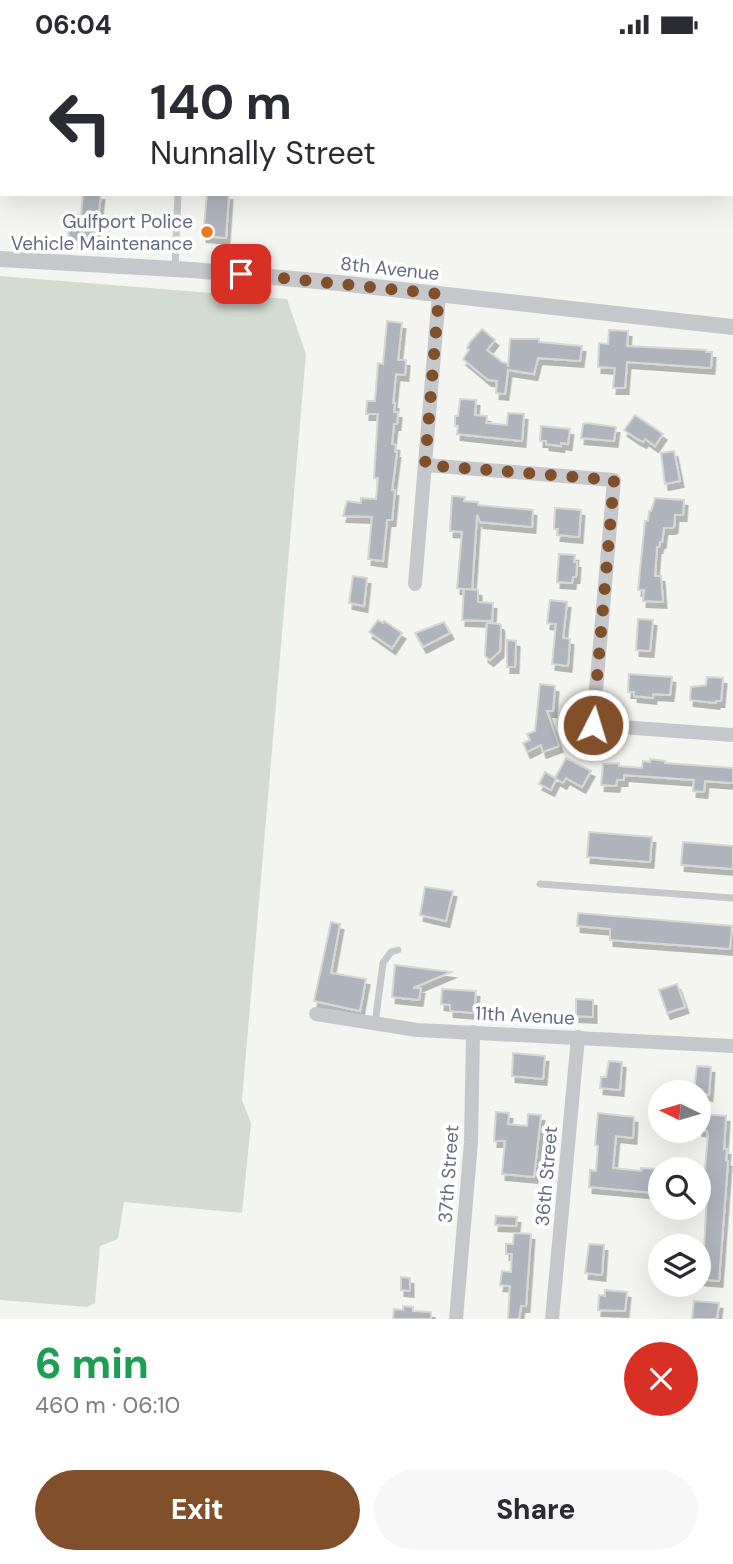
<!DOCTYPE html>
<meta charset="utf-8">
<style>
body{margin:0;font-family:"DM Sans",sans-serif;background:#f7f7f7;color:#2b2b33;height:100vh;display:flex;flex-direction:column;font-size:26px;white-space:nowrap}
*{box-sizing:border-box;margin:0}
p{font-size:23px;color:#7c7c81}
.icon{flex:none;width:38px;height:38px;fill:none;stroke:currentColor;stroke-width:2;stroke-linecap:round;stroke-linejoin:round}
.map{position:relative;height:1270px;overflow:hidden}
.drawer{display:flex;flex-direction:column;background:#fff;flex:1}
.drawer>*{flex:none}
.banner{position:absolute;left:0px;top:0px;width:733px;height:147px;box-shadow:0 7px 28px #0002;background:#fff;color:#2b2b33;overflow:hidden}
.needle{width:46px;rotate:275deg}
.controls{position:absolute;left:648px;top:1031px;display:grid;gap:14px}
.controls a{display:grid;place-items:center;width:63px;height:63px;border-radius:50%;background:#fff;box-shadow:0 7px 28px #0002;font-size:35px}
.pin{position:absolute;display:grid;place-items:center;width:60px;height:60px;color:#fff;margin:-30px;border-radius:14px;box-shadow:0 4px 10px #0006}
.me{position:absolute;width:77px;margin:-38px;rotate:5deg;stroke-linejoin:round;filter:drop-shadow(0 0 5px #0008)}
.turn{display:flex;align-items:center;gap:24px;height:147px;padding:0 35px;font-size:32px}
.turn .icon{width:91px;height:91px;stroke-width:2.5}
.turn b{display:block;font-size:49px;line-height:60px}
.round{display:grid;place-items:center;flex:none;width:74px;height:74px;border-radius:37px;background:#f7f7f7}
.head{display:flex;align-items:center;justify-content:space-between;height:119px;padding:0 35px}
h1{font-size:42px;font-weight:800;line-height:52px;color:#1e9e55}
.primary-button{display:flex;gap:14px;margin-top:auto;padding:14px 35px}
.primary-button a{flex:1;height:80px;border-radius:42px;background:#814f29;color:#fff;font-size:28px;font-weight:800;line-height:80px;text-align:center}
.primary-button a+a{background:#f7f7f7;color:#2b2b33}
.status{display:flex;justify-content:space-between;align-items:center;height:49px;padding:0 35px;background:#fff;direction:ltr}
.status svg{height:19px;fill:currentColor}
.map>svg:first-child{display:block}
.green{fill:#d4dcd2}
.building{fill:#afb3bb;stroke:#d6d6d4;stroke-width:2;filter:url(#shadow)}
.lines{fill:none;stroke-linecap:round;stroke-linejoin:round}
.service{stroke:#c5c7cb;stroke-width:7}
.minor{stroke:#c5c7cb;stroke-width:14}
.tertiary{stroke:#c5c7cb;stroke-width:16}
.route{stroke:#814f29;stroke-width:12;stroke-dasharray:0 21.6}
.poi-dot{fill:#ea7a1c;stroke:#fff;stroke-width:2.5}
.labels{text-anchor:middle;stroke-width:7;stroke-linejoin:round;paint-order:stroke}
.poi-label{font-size:19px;fill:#636d83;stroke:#fff;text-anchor:end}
.street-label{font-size:19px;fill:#636d83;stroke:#fff}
</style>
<div class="status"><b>06:04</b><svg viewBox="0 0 49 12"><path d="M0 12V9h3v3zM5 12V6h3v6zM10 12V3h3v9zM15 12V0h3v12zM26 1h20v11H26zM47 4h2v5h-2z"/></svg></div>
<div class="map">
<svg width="733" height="1270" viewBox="0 0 733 1270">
<defs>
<filter id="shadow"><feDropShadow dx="3.5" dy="6" stdDeviation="0" flood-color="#0004"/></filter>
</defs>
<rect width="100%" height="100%" fill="#f4f5f1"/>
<g class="green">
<path d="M 0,0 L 85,0 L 2,2 L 0,62 Z"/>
<path d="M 0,227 L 287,250 L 306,305 L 242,1051 L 251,1074 L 242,1164 L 124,1153 L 118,1190 L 100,1197 L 95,1254 L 87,1258 L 0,1251 Z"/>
</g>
<g class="building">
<path d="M 83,145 L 101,145 L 95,194 L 68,192 L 70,165 L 81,166 Z"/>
<path d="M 207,145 L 229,145 L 226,189 L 203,187 Z"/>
<path d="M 387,272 L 402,274 L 398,311 L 406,311 L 405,326 L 396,325 L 393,354 L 395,354 L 394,363 L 398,363 L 397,375 L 394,375 L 392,395 L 396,396 L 395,403 L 397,403 L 392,441 L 395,441 L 392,471 L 387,471 L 383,512 L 368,510 L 372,468 L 343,467 L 347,452 L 361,454 L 361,449 L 376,450 L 378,429 L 374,429 L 378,365 L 366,365 L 367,352 L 375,352 L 378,314 L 383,315 Z"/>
<path d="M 482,280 L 495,291 L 487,301 L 502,313 L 507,314 L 508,318 L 510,290 L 539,290 L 539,293 L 582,297 L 580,312 L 538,309 L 534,325 L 508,321 L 505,345 L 496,344 L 497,332 L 488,331 L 463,310 L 469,301 L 467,299 L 470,293 Z"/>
<path d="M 609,281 L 628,282 L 627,297 L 706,301 L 706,303 L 712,303 L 711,319 L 627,313 L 625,339 L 613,339 L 615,319 L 598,318 L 599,294 L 608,295 Z"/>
<path d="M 460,350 L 476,351 L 475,366 L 487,367 L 486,374 L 507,376 L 508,364 L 524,365 L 522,392 L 457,385 L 458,377 L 455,377 L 455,367 L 458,367 Z"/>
<path d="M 635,366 L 663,385 L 655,397 L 645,390 L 643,393 L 637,390 L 624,381 Z"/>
<path d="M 587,374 L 616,378 L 614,392 L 581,389 L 583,375 Z"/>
<path d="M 541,377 L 570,380 L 568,395 L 561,394 L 561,397 L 546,395 L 546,392 L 540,392 Z"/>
<path d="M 674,402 L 680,432 L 665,435 L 661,404 Z"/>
<path d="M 452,447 L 465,448 L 464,452 L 478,453 L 478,456 L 533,461 L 532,478 L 480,473 L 477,466 L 472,541 L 457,539 L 462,483 L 450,482 Z"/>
<path d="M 655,449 L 684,451 L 683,466 L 675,466 L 674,478 L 672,479 L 664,479 L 662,493 L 660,493 L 659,498 L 657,498 L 655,527 L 661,527 L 663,553 L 643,552 L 644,541 L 638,541 L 645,472 L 648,472 L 649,462 L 651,462 Z"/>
<path d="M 555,459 L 581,461 L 579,488 L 557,486 L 558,480 L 554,480 Z"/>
<path d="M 559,505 L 575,506 L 574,513 L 577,513 L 576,528 L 573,528 L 572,534 L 557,533 Z"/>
<path d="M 353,527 L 367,529 L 364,557 L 349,554 Z"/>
<path d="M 464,540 L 478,541 L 478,553 L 493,554 L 492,572 L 462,571 Z"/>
<path d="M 550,551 L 567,553 L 563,589 L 570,590 L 568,617 L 552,615 L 556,575 L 547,574 Z"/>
<path d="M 638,570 L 653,571 L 650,602 L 636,601 Z"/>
<path d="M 378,571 L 383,574 L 384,572 L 402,584 L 392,599 L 369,583 Z"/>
<path d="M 444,573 L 450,584 L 423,598 L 415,584 Z"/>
<path d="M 487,574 L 500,575 L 501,577 L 500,602 L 490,611 L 485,607 Z"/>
<path d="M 507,591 L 516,592 L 515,618 L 507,618 Z"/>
<path d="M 629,625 L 672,628 L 670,646 L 653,645 L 653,649 L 634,647 L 634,643 L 628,643 Z"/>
<path d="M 707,628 L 723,629 L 721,652 L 716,652 L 716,654 L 690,651 L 691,638 L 706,636 Z"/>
<path d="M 540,635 L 555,637 L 553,662 L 547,662 L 559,697 L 543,703 L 541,696 L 527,703 L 523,694 L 530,691 L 527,685 L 535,682 Z"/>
<path d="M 566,709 L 591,722 L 582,738 L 566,729 L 563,734 L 556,730 L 551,741 L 539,735 L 545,723 L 555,729 Z"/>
<path d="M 650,710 L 665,712 L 665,714 L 733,719 L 733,734 L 705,732 L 704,743 L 693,742 L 694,731 L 624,726 L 624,731 L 617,731 L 616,737 L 601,736 L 603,715 L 619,714 L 619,717 L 642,719 L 643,712 L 650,713 Z"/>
<path d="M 589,783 L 652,788 L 650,813 L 587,808 Z"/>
<path d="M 683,793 L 733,797 L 733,820 L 681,816 Z"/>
<path d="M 425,838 L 453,842 L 446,872 L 420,866 Z"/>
<path d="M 578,864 L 732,877 L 730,900 L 610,891 L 610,880 L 577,877 Z"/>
<path d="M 331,873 L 340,875 L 331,924 L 366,930 L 360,962 L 314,952 Z"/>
<path d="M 395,916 L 451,923 L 413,939 L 421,939 L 419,951 L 392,948 Z"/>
<path d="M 677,935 L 685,958 L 667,964 L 659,941 Z"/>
<path d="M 442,940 L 476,942 L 474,964 L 450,962 L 450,956 L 441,955 Z"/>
<path d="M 576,950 L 593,951 L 593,968 L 576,967 Z"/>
<path d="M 513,1004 L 545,1007 L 543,1030 L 512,1027 Z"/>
<path d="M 609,1012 L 622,1013 L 620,1041 L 600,1039 L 601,1028 L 606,1028 Z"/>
<path d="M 697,1017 L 711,1018 L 709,1046 L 694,1043 Z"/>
<path d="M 496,1063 L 509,1064 L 508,1075 L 527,1077 L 528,1065 L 541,1066 L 534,1128 L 502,1125 L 505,1092 L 494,1092 Z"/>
<path d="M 598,1064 L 634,1068 L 633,1089 L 616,1087 L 613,1119 L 641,1122 L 641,1119 L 656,1120 L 655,1144 L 589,1138 L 590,1121 L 596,1122 L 598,1097 L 595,1096 Z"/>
<path d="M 700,1065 L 726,1067 L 724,1100 L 727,1100 L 726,1111 L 728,1112 L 719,1232 L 698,1230 L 700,1201 L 704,1201 L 707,1145 L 698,1144 L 698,1129 L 704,1129 L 708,1088 L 707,1082 L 699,1081 Z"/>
<path d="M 496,1167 L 517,1168 L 516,1177 L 495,1176 Z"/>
<path d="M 514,1184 L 531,1185 L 526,1257 L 521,1257 L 519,1270 L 508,1270 L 510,1237 L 500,1236 L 502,1222 L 511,1223 L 512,1205 L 506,1205 L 506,1195 L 513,1195 Z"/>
<path d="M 589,1195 L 604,1196 L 602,1226 L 585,1224 Z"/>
<path d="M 401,1228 L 410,1229 L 410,1242 L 401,1241 Z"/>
<path d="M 605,1241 L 627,1243 L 625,1262 L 598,1261 L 599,1246 L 605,1247 Z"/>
<path d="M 694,1252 L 719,1254 L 717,1270 L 692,1270 Z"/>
<path d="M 403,1257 L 413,1258 L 413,1262 L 431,1263 L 431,1270 L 393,1270 L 394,1260 L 403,1261 Z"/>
</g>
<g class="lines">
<g class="service">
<path d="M 175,219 L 178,145"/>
<path d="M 540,835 L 733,849"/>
<path d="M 375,975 L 383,914 L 391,903 L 398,901"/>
</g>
<g class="minor">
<path d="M 425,416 L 614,431 L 593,676 L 733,686"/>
<path d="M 415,535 L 439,245"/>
<path d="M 316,965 L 417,981 L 733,997"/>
<path d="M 456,1270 L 471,1093 L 473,983"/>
<path d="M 552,1270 L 578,988"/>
</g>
<path class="tertiary" d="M 0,210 L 192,221 L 339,234 L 733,278"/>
</g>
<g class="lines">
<path class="route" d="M 241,225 L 439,245 L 425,416 L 614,431 L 593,676"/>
</g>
<circle class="poi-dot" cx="207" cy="183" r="7"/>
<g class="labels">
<g class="poi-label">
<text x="193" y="179">Gulfport Police<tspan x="193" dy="22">Vehicle Maintenance</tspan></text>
</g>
<g class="street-label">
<text transform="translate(390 219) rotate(6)" y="7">8th Avenue</text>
<text transform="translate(525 966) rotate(3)" y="7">11th Avenue</text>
<text transform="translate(448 1125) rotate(-86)" y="7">37th Street</text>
<text transform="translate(546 1127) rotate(-85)" y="7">36th Street</text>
</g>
</g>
</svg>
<div class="controls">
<a><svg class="needle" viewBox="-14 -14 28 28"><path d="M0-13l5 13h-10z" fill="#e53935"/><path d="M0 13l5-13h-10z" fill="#7c7c81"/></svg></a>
<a><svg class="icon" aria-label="search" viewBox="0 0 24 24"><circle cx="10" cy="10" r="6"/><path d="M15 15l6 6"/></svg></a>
<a><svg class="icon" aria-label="layers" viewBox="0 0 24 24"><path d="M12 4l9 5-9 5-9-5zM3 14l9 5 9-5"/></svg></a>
</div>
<div class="pin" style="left:241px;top:225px;background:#d93025"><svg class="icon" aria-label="arrive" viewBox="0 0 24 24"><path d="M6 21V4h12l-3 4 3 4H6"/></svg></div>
<svg class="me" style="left:593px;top:676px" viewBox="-20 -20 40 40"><circle r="17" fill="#814f29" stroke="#fff" stroke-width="3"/><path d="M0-11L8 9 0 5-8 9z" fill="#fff"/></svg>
<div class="banner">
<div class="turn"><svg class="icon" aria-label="left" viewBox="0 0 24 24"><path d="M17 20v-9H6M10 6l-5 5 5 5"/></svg><div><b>140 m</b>Nunnally Street</div></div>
</div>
</div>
<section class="drawer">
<div class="head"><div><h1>6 min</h1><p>460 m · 06:10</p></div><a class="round" style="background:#d93025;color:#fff"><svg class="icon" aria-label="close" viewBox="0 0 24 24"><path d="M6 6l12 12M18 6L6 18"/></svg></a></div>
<div class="primary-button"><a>Exit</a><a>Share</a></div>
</section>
